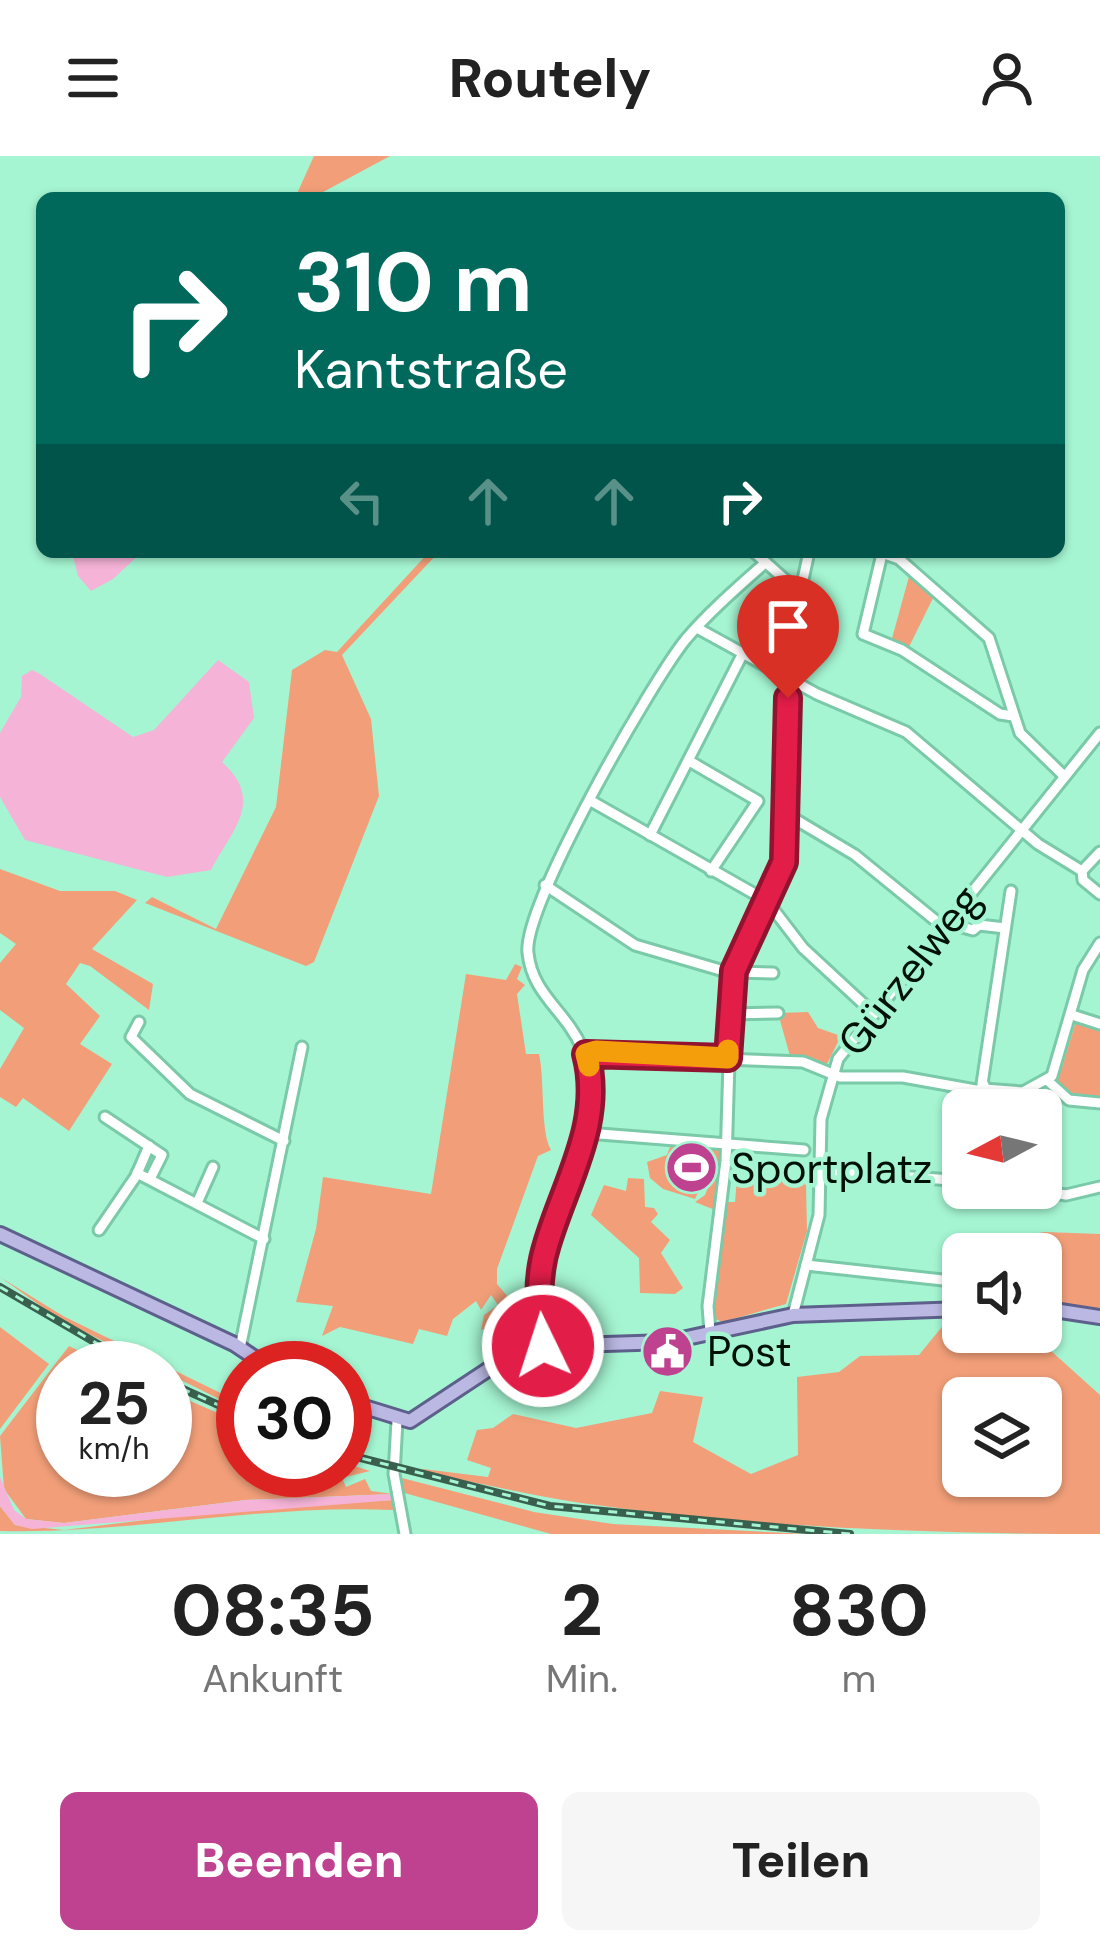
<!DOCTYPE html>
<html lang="de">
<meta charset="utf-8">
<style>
body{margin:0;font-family:"DM Sans",sans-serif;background:#f6f6f6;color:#222;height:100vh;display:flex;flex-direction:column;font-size:45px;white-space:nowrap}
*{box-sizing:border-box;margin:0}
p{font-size:39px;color:#767676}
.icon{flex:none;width:66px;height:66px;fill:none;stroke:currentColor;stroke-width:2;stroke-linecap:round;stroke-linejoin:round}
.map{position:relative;height:1378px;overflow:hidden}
.side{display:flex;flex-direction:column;background:#fff;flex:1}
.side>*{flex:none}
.banner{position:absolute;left:36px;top:36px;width:1029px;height:366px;border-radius:18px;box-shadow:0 3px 9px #0004;background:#00695c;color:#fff;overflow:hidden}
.needle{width:78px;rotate:263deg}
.fabs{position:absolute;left:942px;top:933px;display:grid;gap:24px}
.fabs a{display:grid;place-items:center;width:120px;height:120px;border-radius:18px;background:#fff;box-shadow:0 3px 9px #0004;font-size:60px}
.speed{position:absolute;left:36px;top:1185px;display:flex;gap:24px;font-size:60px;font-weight:700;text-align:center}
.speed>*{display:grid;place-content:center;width:156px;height:156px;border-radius:50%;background:#fff;box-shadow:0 3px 9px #0004;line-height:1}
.speed small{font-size:30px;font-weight:400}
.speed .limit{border:18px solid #d22;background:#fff;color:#111}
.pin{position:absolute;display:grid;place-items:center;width:102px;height:102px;color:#fff;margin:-123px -51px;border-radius:50% 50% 50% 0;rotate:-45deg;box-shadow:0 0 12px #0007}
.pin .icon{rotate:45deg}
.me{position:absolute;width:132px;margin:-66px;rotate:356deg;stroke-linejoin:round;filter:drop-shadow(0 0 9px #0008)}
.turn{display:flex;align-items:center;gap:42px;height:252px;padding:0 60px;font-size:54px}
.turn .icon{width:156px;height:156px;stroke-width:2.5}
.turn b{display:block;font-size:84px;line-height:102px}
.lanes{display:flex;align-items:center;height:114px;padding:0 60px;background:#0003;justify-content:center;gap:60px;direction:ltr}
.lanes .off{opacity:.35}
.eta{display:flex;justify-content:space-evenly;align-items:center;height:204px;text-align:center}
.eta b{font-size:72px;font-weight:800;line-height:84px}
.action{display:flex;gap:24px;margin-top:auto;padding:24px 60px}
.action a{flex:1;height:138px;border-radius:18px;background:#bf4291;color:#fff;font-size:48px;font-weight:800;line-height:138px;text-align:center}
.action a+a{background:#f6f6f6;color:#222}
header{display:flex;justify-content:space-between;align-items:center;height:156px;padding:0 60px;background:#fff;font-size:54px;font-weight:800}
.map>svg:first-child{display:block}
.green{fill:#f29f79;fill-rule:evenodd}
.water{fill:#f5b3d7}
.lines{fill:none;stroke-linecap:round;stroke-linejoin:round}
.minor-casing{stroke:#7ac9a8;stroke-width:15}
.major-casing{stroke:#5c608b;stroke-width:18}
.minor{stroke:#fff;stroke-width:9}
.major{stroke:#bbb9e3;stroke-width:12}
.rail-casing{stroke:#39604e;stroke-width:8}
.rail{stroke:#a5f5d2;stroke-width:3;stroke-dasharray:9;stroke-linecap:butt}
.route-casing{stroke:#92132f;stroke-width:30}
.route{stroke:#e11d48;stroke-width:21}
.slow{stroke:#f59e0b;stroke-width:21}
.labels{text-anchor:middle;stroke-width:9;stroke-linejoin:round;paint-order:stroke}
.street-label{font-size:42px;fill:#001108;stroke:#a5f5d2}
.poi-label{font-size:42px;fill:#001108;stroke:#a5f5d2;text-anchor:start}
</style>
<header><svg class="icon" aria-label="menu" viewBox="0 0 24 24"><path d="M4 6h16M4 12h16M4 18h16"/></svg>Routely<svg class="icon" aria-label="person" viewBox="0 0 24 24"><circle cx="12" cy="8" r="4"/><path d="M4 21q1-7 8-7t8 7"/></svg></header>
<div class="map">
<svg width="1100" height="1378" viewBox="0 0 1100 1378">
<rect width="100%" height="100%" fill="#a5f5d2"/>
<g class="green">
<path d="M 314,0 L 390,0 L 312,42 L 295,42 Z"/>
<path d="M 429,396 L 439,396 L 342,499 L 371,563 L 379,640 L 314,806 L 306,810 L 145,747 L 152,741 L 216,773 L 276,651 L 292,514 L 325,494 L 337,496 Z"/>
<path d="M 910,417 L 935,438 L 908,493 L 891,486 Z"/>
<path d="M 0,713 L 60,735 L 115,735 L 137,744 L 92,793 L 153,828 L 149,854 L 90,810 L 80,807 L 66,828 L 100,860 L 80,888 L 112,908 L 69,975 L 23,942 L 16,951 L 0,941 L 0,913 L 24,872 L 0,854 L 0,807 L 16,788 L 0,777 Z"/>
<path d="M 515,808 L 522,811 L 517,823 L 525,829 L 517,838 L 526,898 L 539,898 C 545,925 540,975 551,994 L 538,1000 L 497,1113 L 497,1128 L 520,1155 L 519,1165 L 481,1174 L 484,1159 L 498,1149 L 491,1139 L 481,1154 L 476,1145 L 453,1163 L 447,1180 L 419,1173 L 413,1188 L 340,1171 L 322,1180 L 333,1150 L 296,1146 L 316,1073 L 323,1021 L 431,1038 L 466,818 L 506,824 Z"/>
<path d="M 808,856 L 818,872 L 841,880 L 827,908 L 790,900 L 778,857 Z"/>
<path d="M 1077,862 L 1100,871 L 1100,943 L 1071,940 L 1051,925 L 1062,912 Z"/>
<path d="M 671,988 L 721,992 L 715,1054 L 695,1046 L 705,1039 L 711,1024 L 671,1020 L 682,1034 L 688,1024 L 701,1030 L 695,1043 L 663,1033 L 650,1022 L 647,1006 L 667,999 Z"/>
<path d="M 628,1022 L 644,1023 L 645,1051 L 654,1052 L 658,1058 L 651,1066 L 670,1084 L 661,1097 L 683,1132 L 675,1138 L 640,1137 L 639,1102 L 591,1059 L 604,1029 L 626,1035 Z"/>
<path d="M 737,1022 L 806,1027 L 807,1075 L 786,1148 L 723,1166 L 715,1163 L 713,1147 L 727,1046 L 735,1046 Z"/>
<path d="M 1045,1076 L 1100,1078 L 1100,1157 L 1041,1148 L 1041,1098 L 1010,1098 L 1009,1090 L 1019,1080 Z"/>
<path d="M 0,1121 L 63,1160 L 243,1248 L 243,1255 L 59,1163 Z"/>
<path d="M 950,1161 L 963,1161 L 963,1176 L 1030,1176 L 1100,1239 L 1100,1378 C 927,1378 752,1371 581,1347 C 527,1339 474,1325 420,1317 L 423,1313 L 488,1321 L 491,1312 L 467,1304 L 477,1274 L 493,1272 L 513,1258 L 576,1272 L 652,1257 L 660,1235 L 703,1241 L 693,1286 L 751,1318 L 798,1299 L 797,1221 L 839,1216 L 860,1200 L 919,1199 ZM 963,1242 L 1041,1242 L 1041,1320 L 963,1320 Z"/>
<path d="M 0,1171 L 49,1208 L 0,1273 Z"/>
<path d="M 69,1190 L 113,1212 L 63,1212 L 63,1314 L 165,1314 L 165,1234 L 243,1268 L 243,1314 L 345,1314 L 345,1307 L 370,1315 L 342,1322 L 346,1331 L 365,1323 L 371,1335 L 393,1338 L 246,1344 L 64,1367 L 26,1363 L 4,1333 L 0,1280 Z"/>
<path d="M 398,1321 L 534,1356 L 613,1368 L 808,1378 L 551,1378 L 401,1336 Z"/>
<path d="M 394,1344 L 393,1354 C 261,1348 130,1378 0,1375 L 0,1350 L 15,1369 L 64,1374 L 242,1352 Z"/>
</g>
<g class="water">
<path d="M 72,396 L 142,396 L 113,423 L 91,435 L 78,420 Z"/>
<path d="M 218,504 L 249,526 L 254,562 L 222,606 C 265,645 233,672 211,714 L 167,721 L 25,684 L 0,641 L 0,577 L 21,541 L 22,520 L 32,514 L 40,518 L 133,581 L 154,574 Z"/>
<path d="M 0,1321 L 14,1354 L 26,1363 L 64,1367 L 246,1344 L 393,1338 L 394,1344 L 32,1373 L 15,1369 L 0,1350 Z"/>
</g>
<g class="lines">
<defs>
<g id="minor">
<path d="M 754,396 L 799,436"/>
<path d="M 879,396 L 899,403 L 989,482 L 1020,577 L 1063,619"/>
<path d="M 882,398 L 863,478 L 902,494 L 1000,558 L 1013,560"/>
<path d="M 697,472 L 817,538 L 906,576 L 1038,688 L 1082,715 L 1083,724 L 1100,738"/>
<path d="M 691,606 L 758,645 L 711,715"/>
<path d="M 591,645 L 767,745 L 803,792 L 871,855"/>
<path d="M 788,659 L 855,699 L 941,769"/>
<path d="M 650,679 L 742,499"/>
<path d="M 1082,715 L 1100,696"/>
<path d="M 545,729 L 635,789 L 734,818"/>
<path d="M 944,766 L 973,774 L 979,769 L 1005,772"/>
<path d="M 734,816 L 773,817"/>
<path d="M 729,858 L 778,857"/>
<path d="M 1072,859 L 1100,868"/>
<path d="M 139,866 L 131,881 L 190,938 L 284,985"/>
<path d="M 587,898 L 803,906 L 840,921 L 903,921 L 981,935 L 984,929 L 979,934"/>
<path d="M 1048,925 L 1069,944 L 1100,947"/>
<path d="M 982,928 L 1011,735"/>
<path d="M 984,933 L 1023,936 L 1052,920 L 1083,814 L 1100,787"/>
<path d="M 105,961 L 162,999 L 150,1023"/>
<path d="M 587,977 L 804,994"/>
<path d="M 821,1014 L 963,1025"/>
<path d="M 137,1017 L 264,1083"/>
<path d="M 1020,1032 L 1066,1039 L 1100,1031"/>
<path d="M 197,1047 L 213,1011"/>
<path d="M 99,1074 L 136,1020 L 149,990"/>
<path d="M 806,1109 L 952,1125 L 954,1117 L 963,1120"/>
<path d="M 793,1159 L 819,1059 L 821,963 L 838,903 L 1100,577"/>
<path d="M 710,1176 L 708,1150 L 726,1005 L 731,840 L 738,803 L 784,706 L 788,492 L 809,396"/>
<path d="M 543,1190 C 539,1155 537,1125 546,1091 C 559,1044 586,1001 590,952 C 598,863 534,856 528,797 C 522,751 652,525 686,483 C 709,456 738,431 765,407"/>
<path d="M 240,1192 L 302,891"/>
<path d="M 397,1265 L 394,1318 L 405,1378"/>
</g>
<g id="major">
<path d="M 0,1078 L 234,1188 L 270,1212"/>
<path d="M 1041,1152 L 1100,1161"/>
<path d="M 345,1245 L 410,1265 L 507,1201 L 543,1190 L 668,1186 L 793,1159 L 963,1153"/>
</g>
</defs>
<use href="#minor" class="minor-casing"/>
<use href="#major" class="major-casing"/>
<use href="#minor" class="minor"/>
<use href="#major" class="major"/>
<defs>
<g id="rail">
<path d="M 0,1131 L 139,1212"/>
<path d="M 165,1225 L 243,1260"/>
<path d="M 345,1298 L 550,1350 L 850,1378"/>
</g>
</defs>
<use href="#rail" class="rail-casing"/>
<use href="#rail" class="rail"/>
</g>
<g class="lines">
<defs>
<path id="route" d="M 543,1190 C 539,1155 536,1122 547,1088 C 566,1024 604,966 586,898 L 728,902 L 734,815 L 784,706 L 788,542"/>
</defs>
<use href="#route" class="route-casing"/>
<use href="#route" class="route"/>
<path class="slow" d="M 589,910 L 586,898 L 596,895 L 728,902 L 728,894"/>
</g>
<defs>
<symbol id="stadium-disc" viewBox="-11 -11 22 22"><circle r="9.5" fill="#bf4291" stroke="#a5f5d2"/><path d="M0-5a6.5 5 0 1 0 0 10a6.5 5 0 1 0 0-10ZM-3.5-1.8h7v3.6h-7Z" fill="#fff"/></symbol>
<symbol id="civic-disc" viewBox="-11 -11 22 22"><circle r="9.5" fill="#bf4291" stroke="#a5f5d2"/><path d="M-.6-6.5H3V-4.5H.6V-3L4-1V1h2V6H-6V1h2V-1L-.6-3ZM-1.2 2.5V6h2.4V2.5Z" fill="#fff"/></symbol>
</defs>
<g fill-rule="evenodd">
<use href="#stadium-disc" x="662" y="982" width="59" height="59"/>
<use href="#civic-disc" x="638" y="1166" width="59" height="59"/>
</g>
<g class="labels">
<g class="street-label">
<text transform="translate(909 814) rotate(-52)" y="15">Gürzelweg</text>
</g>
<g class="poi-label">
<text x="731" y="1027">Sportplatz</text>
<text x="707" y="1210">Post</text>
</g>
</g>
</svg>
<div class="fabs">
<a><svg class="needle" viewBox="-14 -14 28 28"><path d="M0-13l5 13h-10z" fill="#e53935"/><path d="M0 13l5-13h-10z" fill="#767676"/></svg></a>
<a><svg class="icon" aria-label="sound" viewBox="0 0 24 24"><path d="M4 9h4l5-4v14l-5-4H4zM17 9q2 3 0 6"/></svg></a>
<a><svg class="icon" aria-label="layers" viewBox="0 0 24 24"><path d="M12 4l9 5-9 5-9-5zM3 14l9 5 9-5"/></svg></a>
</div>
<div class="speed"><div>25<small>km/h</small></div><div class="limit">30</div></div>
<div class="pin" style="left:788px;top:542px;background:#d93025"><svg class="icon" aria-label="arrive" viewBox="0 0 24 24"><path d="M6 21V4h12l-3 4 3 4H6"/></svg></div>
<svg class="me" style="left:543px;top:1190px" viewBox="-20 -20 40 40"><circle r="17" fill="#e11d48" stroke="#fff" stroke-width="3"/><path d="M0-11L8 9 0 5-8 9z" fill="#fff"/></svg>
<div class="banner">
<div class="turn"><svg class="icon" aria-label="right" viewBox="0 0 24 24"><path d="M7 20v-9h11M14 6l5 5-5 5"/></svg><div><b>310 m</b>Kantstraße</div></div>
<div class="lanes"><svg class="icon off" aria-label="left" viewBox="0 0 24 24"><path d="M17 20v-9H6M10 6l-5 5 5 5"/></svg><svg class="icon off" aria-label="ahead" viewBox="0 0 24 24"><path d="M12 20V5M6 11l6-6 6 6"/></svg><svg class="icon off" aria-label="ahead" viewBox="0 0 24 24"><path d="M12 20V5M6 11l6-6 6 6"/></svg><svg class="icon" aria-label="right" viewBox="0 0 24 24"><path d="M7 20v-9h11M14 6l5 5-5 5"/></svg></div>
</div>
</div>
<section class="side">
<div class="eta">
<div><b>08:35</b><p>Ankunft</p></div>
<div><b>2</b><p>Min.</p></div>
<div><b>830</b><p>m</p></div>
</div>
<div class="action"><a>Beenden</a><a>Teilen</a></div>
</section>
